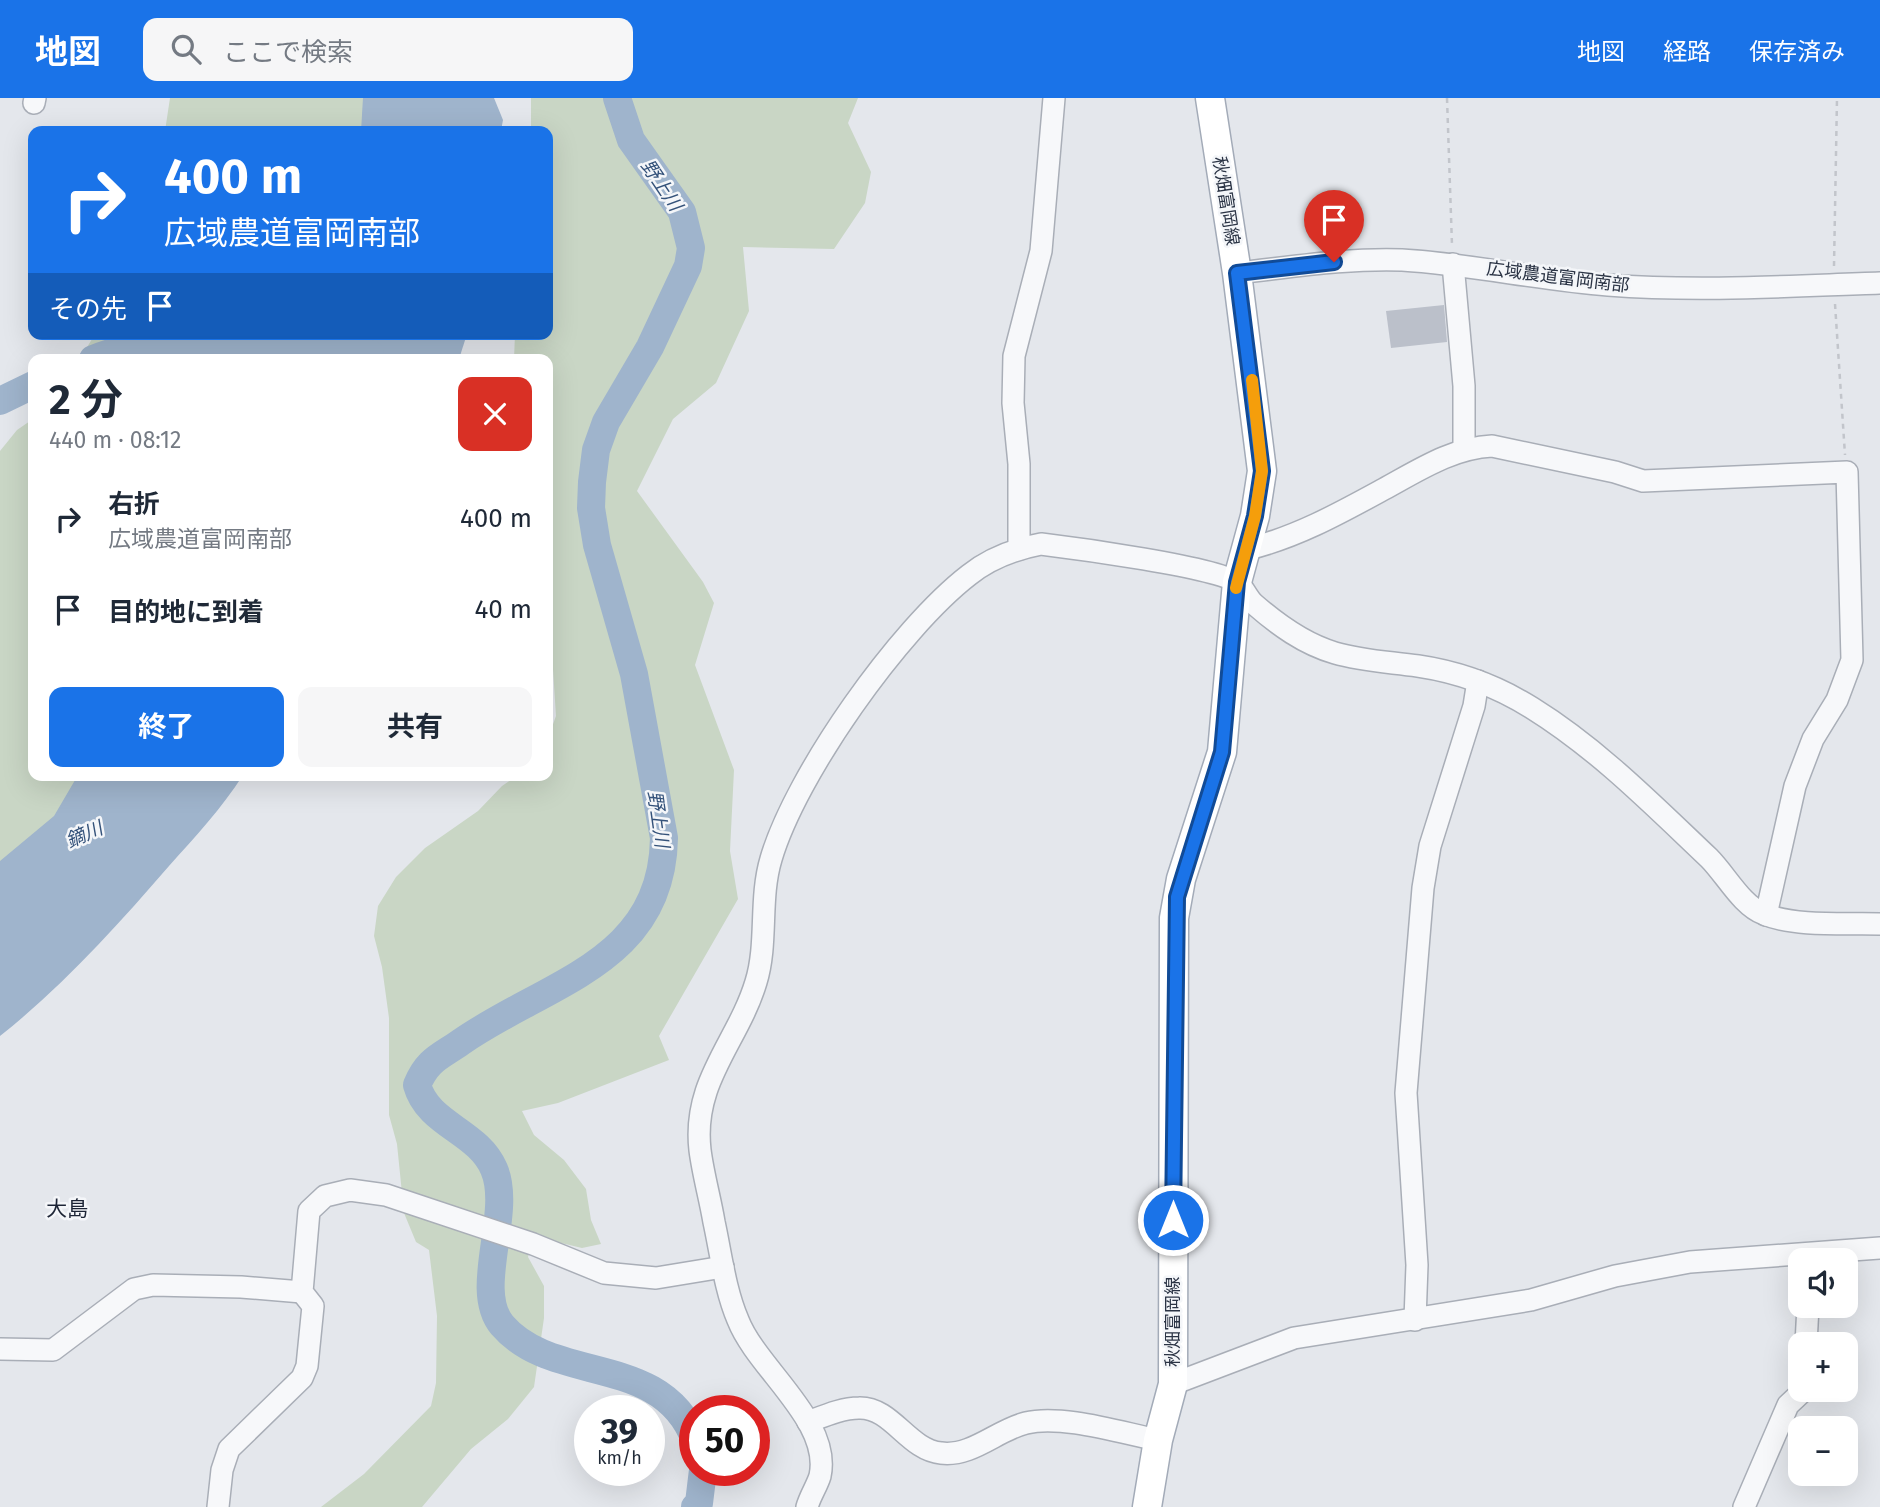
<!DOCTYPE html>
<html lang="ja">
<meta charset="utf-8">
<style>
body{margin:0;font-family:"Fira Sans","Noto Sans JP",sans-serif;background:#f6f6f7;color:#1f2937;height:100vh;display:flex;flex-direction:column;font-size:26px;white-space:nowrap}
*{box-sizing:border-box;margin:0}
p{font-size:23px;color:#747a83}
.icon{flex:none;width:38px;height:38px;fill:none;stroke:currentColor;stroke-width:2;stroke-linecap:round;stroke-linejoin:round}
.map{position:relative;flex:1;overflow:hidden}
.details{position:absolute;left:28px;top:256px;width:525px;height:427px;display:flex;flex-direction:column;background:#fff;border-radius:14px;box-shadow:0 7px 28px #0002}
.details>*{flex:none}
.top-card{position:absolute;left:28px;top:28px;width:525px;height:214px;border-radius:14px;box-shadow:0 7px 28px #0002;background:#1a73e8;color:#fff;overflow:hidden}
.controls{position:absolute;left:1788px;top:1150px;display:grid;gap:14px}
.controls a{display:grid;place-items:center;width:70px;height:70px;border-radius:14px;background:#fff;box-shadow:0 7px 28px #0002;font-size:35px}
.speed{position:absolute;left:574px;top:1297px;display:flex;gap:14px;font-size:35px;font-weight:700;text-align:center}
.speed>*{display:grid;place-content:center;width:91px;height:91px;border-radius:50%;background:#fff;box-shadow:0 7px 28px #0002;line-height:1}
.speed small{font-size:18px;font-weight:400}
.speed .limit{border:10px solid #d22;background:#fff;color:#111}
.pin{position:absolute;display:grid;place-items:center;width:60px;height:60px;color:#fff;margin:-72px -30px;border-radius:50% 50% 50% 0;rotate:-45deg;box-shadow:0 0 7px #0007}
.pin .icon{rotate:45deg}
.me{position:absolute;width:77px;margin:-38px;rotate:0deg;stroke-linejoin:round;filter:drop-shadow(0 0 5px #0008)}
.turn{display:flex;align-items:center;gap:24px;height:147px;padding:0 21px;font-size:32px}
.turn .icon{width:91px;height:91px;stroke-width:2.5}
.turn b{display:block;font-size:49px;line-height:60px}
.then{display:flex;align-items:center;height:66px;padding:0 21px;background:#0003;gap:14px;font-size:26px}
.round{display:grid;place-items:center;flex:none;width:74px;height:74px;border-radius:14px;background:#f6f6f7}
.head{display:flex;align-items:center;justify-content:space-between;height:119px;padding:0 21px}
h1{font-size:42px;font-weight:700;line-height:52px}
.primary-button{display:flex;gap:14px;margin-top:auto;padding:14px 21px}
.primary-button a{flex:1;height:80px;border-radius:14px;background:#1a73e8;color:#fff;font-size:28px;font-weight:700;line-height:80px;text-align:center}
.primary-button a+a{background:#f6f6f7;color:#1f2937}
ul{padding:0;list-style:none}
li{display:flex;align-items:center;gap:21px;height:91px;padding:0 21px}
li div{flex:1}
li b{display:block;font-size:26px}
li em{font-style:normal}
header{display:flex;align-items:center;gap:42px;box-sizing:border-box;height:98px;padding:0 35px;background:#1a73e8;color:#fff}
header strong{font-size:33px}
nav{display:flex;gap:38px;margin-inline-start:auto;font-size:24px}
.search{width:490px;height:63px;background:#f6f6f7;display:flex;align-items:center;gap:18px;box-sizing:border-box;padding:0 24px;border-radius:14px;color:#747a83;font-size:26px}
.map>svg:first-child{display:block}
.green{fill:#c9d6c5}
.water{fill:#9fb4cc}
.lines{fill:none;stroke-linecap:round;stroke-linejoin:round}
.river{stroke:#9fb4cc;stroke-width:28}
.building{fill:#bbc0ca}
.minor-casing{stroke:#a9aeb7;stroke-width:24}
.major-casing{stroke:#a3abb8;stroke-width:31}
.path{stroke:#c2c5cb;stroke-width:2.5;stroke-dasharray:5 5;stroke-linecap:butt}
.minor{stroke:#f7f8fa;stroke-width:21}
.major{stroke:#fff;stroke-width:28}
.route-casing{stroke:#114b97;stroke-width:18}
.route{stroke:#1a73e8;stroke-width:12}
.slow{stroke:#f59e0b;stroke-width:12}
.labels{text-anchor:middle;stroke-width:5;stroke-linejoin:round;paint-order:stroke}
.street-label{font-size:18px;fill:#2b3445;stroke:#f4f6f9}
.water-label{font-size:19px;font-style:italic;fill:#34527a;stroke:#f4f6f9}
.quarter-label{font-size:21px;fill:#1d2536;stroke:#f4f6f9}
</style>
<header>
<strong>地図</strong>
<div class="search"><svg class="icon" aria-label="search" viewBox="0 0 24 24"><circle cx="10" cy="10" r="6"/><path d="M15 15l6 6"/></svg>ここで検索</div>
<nav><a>地図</a><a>経路</a><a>保存済み</a></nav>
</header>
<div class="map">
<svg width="1880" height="1409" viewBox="0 0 1880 1409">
<rect width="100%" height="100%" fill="#e4e7ec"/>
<g class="green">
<path d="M 170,0 L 462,0 L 461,33 L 165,33 Z"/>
<path d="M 531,0 L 858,0 L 848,25 L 871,74 L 865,105 L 834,151 L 743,149 L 749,213 L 716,285 L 673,321 L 637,393 L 703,484 L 714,505 L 695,567 L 734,672 L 730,753 L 738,801 L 659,938 L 669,962 L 558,1005 L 522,1013 L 534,1037 L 564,1062 L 586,1091 L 591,1122 L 601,1146 L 582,1150 L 532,1138 L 528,1159 L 544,1188 L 544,1220 L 534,1289 L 508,1321 L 471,1351 L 422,1409 L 321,1409 L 364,1376 L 431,1308 L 436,1285 L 437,1218 L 429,1152 L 416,1144 L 404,1115 L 397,1046 L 389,1017 L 389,920 L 382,869 L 374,838 L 378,808 L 396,779 L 425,750 L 478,713 L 502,688 L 518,677 L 548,677 L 548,640 L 556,618 L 548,494 L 548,261 L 514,261 L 515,236 L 548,236 L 548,33 L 531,33 Z"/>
<path d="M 95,236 L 389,236 L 377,261 L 80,261 Z"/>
<path d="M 33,321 L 33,677 L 132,677 L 0,825 L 0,353 L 17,332 Z"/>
</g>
<g class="water">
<path d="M 363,0 L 494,0 L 503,22 L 501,33 L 361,33 Z"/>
<path d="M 342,236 L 467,236 L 459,261 L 332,261 Z"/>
<path d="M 78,677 L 243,677 C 222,710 195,739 169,768 C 117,828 62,889 0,938 L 0,763 L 54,718 Z"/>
</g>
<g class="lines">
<g class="river">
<path d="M 617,0 L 631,42 L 682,114 L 691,150 L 688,168 L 650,249 L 606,324 L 596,352 L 592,384 L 591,410 L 597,447 L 634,576 L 664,740 C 662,865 547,884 461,944 C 440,959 428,961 417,987 C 428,1027 478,1033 494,1071 C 513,1115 472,1191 502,1227 C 553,1287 662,1254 695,1342"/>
<path d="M 93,261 C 149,237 209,251 269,253 C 303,253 336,249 370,256"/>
<path d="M 0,303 L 33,287"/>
<path d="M 695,1409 L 699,1405 L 703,1372"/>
</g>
</g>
<path class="building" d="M 1444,207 L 1447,244 L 1391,250 L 1386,213 Z"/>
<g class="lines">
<defs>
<g id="minor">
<path d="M 34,5 L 35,0"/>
<path d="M 1453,166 L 1464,288 L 1464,352"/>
<path d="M 1237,175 C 1292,169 1347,160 1402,162 C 1471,166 1539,182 1608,187 C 1699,194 1790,188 1880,185"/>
<path d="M 1019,451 L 1019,366 L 1013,305 L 1014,258 L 1041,153 L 1054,0"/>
<path d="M 1248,451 C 1297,439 1340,415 1384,391 C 1419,372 1452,350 1492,348 L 1615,374 L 1643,383 L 1847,374 L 1852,562 L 1837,602 L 1813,641 L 1795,688 L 1766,817"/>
<path d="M 1415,1222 L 1417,1167 L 1406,995 L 1423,790 L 1430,748 L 1474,608 L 1478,583"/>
<path d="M 1806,1246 L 1808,1208"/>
<path d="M 0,1251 L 53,1252 L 134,1191 L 153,1187 L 241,1189 L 302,1194"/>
<path d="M 1173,1286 L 1294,1240 L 1531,1202 L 1615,1178 L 1690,1164 L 1880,1150"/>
<path d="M 808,1324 C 824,1318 842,1310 859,1310 C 892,1309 908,1352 941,1355 C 972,1359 997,1332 1026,1325 C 1061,1316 1122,1335 1158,1342"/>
<path d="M 218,1409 L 222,1372 L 229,1351 L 302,1280 L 307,1268 L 313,1208 L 302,1194 L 309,1113 L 325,1098 L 350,1092 L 386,1097 L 533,1146 L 604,1175 L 656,1180 L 723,1169"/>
<path d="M 807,1409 C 810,1398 817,1388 820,1378 C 832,1323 757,1271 738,1222 C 725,1192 721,1156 714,1124 C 710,1100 703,1076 700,1052 C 692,983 738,944 756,884 C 768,845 759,801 771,761 C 796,676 899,531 969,477 C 989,461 1015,451 1041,446 C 1074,450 1217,469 1238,485 C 1244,490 1247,500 1254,506 C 1278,527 1304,546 1335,555 C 1362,563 1390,564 1418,568 C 1459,574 1497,588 1532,610 C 1598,651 1653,707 1709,760 C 1726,777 1742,808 1764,816 C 1795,829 1847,825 1880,826"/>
<path d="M 1744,1409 L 1788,1307 L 1804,1292"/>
</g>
<path id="major" d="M 1147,1409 L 1158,1342 L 1173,1286 L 1174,820 L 1181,781 L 1222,654 L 1237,484 L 1255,418 L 1262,373 L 1237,175 L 1210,0"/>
</defs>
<use href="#minor" class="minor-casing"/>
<use href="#major" class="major-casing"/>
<g class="path">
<path d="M 1447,0 L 1452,147"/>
<path d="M 1834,168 L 1837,0"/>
<path d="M 1835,206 L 1845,357"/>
</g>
<use href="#minor" class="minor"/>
<use href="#major" class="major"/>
</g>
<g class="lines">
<defs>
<path id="route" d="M 1173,1122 L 1177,799 L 1222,654 L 1237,484 L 1255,418 L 1262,373 L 1237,175 L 1334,164"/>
</defs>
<use href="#route" class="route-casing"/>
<use href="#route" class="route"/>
<path class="slow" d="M 1236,490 L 1255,418 L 1262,373 L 1252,282"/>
</g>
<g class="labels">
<g class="street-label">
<text transform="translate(1226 103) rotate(81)" y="6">秋畑富岡線</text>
<text transform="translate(1558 179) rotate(7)" y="6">広域農道富岡南部</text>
<text transform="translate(1173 1224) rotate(-90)" y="6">秋畑富岡線</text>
</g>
<g class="water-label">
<text transform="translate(662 87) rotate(56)" y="7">野上川</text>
<text transform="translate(659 721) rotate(82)" y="7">野上川</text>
<text transform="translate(84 736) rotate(-24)" y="7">鏑川</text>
</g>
<g class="quarter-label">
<text x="67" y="1118">大島</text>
</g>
</g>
</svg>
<div class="controls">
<a><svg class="icon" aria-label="sound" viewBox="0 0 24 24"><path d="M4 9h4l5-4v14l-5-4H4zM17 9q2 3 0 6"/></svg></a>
<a>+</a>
<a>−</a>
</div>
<div class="speed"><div>39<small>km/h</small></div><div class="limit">50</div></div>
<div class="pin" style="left:1334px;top:164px;background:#d93025"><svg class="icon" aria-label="arrive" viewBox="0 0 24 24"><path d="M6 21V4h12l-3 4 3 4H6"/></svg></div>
<svg class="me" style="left:1173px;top:1122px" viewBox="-20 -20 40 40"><circle r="17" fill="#1a73e8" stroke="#fff" stroke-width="3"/><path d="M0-11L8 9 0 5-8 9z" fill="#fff"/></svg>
<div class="top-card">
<div class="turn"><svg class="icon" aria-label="right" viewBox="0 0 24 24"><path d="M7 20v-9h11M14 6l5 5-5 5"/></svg><div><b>400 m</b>広域農道富岡南部</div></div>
<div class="then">その先<svg class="icon" aria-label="arrive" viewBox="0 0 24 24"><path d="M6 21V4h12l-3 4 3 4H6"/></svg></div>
</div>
<section class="details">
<div class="head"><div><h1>2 分</h1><p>440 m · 08:12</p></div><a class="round" style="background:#d93025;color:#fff"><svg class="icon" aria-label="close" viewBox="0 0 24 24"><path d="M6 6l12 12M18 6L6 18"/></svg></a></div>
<ul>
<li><svg class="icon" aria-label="right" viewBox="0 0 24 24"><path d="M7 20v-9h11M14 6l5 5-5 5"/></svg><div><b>右折</b><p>広域農道富岡南部</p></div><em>400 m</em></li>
<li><svg class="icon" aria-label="arrive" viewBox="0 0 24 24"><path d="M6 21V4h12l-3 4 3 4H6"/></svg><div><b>目的地に到着</b></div><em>40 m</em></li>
</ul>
<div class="primary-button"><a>終了</a><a>共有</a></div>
</section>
</div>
